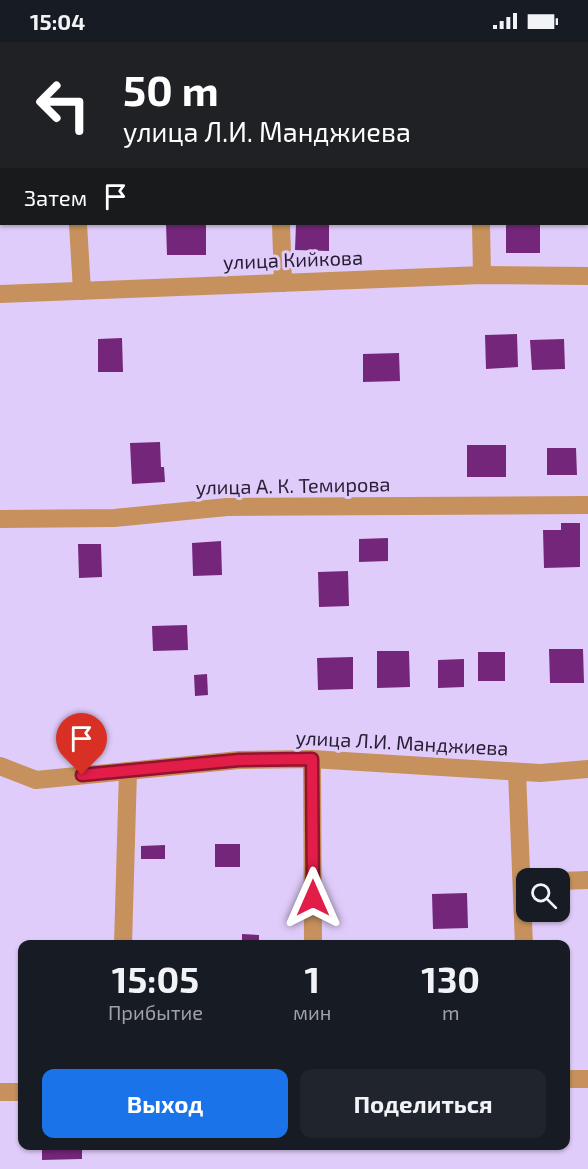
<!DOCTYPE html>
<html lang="ru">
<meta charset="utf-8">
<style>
body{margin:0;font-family:"Exo 2",sans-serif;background:#20242c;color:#f1f3f6;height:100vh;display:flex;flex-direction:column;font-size:22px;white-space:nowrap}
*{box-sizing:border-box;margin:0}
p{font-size:20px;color:#9ea1a6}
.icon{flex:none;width:33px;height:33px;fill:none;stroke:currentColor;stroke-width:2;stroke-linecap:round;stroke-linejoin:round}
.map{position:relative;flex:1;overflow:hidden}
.panel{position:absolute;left:18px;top:898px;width:552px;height:210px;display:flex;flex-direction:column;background:#171b24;border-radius:12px;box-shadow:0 2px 4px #0004}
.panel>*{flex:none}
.banner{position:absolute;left:0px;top:0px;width:588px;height:183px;box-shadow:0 2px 4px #0004;background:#202124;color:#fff;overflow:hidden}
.buttons{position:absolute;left:516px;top:826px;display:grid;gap:12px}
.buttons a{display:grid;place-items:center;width:54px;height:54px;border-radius:12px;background:#171b24;box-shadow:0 2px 4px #0004;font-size:30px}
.pin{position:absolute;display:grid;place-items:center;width:51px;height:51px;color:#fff;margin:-62px -26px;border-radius:50% 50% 50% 0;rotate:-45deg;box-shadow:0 0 6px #0007}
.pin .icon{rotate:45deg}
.me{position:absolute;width:66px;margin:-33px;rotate:0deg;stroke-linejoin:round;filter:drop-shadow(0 0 4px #0008)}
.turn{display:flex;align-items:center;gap:21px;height:126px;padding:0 24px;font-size:27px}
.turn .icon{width:78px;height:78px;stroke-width:2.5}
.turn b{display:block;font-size:42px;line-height:51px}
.then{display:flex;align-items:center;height:57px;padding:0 24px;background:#0003;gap:12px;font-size:22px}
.eta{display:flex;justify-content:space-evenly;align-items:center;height:102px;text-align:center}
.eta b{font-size:36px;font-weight:700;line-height:42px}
.button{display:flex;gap:12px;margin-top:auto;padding:12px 24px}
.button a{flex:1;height:69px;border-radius:12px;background:#1a73e8;color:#fff;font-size:24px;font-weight:700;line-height:69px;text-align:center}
.button a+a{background:#20242c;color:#f1f3f6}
.status{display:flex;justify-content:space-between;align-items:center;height:42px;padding:0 30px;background:#171b24;direction:ltr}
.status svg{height:16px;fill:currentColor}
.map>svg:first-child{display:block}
.building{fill:#74267a}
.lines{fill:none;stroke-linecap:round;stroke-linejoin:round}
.minor{stroke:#c6915c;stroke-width:18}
.route-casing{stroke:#92132f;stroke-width:15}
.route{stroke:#e11d48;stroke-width:10}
.labels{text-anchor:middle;stroke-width:6;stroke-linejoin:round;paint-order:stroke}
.street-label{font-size:20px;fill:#271e33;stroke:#e0ccfa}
</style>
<div class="status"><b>15:04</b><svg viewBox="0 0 49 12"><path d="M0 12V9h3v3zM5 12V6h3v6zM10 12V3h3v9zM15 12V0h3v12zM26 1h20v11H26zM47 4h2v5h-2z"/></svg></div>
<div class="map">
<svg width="588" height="1127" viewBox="0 0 588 1127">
<rect width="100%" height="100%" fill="#e0ccfa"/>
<g class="building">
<path d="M 166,182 L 206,182 L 206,213 L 167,213 Z"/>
<path d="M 296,182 L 329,182 L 329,209 L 295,208 Z"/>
<rect x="506" y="183" width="34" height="28"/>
<path d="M 517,292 L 518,325 L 486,327 L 485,293 Z"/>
<path d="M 122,296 L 123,330 L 98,330 L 98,297 Z"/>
<path d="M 564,297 L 565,327 L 532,328 L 530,298 Z"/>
<path d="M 399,311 L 400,339 L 363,340 L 363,312 Z"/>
<path d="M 160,400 L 161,425 L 164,425 L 165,440 L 132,442 L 130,401 Z"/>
<rect x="467" y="403" width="39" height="32"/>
<path d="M 547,406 L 576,406 L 577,433 L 547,433 Z"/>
<path d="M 561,481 L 580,481 L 580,525 L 544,526 L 543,488 L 561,488 Z"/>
<path d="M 388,496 L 388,519 L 359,520 L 359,497 Z"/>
<path d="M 221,499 L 222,533 L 193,534 L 192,501 Z"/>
<path d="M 78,502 L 101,502 L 102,535 L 79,536 Z"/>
<path d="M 348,529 L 349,564 L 319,565 L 318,530 Z"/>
<path d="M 187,583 L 188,608 L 153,609 L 152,584 Z"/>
<path d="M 549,607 L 583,607 L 584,641 L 550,641 Z"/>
<path d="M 377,609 L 409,609 L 410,645 L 377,646 Z"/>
<rect x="478" y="610" width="27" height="29"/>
<path d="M 353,615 L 353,647 L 318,648 L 317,616 Z"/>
<path d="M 464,617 L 464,645 L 438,646 L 438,618 Z"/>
<path d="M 207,632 L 208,653 L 195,654 L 194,633 Z"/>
<rect x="215" y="802" width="25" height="23"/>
<path d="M 165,803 L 165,817 L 141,817 L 141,804 Z"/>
<path d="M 467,851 L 468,886 L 433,887 L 432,852 Z"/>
<path d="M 242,892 L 259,893 L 259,903 L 242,903 Z"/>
<path d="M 42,1104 L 82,1104 L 82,1117 L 42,1118 Z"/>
</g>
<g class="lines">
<g class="minor">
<path d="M 70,0 L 70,2"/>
<path d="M 275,0 L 275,2"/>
<path d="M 477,0 L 477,2"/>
<path d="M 586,25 L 588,25"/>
<path d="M 78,182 L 82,249"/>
<path d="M 281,182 L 283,241"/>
<path d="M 481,182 L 482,233"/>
<path d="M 0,252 L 482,233 L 588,234"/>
<path d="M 0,477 L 114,476 L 227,465 L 588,463"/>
<path d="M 312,717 L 313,903"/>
<path d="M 0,724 L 36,738 L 239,718 L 312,717 L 540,731 L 588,727"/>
<path d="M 517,730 L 524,903"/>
<path d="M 560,839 L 588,838"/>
<path d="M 123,903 L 128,729"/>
<path d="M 566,1037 L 588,1037"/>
<path d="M 0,1050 L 22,1050"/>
</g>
</g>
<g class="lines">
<defs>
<path id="route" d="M 82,733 L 239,718 L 312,717 L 313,856"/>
</defs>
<use href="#route" class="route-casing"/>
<use href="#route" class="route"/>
</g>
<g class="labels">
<g class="street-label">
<text transform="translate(293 218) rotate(-2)" y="7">улица Кийкова</text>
<text transform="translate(293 444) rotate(-1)" y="7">улица А. К. Темирова</text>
<text transform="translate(402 701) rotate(3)" y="7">улица Л.И. Манджиева</text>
</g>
</g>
</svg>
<div class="buttons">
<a><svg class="icon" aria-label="search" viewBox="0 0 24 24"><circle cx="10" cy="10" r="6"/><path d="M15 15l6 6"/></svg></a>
</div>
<div class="pin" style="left:82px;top:733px;background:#d93025"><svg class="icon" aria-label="arrive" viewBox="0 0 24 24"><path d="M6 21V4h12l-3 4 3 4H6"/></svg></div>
<svg class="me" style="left:313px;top:856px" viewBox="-20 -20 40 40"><path d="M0-17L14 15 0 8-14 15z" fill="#e11d48" stroke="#fff" stroke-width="4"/></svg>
<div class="banner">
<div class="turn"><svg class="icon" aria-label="left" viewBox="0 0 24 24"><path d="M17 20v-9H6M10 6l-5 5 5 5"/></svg><div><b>50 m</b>улица Л.И. Манджиева</div></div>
<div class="then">Затем<svg class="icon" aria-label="arrive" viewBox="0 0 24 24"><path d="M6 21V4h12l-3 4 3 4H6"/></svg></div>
</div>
<section class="panel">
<div class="eta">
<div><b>15:05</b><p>Прибытие</p></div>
<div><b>1</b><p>мин</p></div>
<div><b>130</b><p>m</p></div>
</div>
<div class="button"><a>Выход</a><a>Поделиться</a></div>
</section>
</div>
